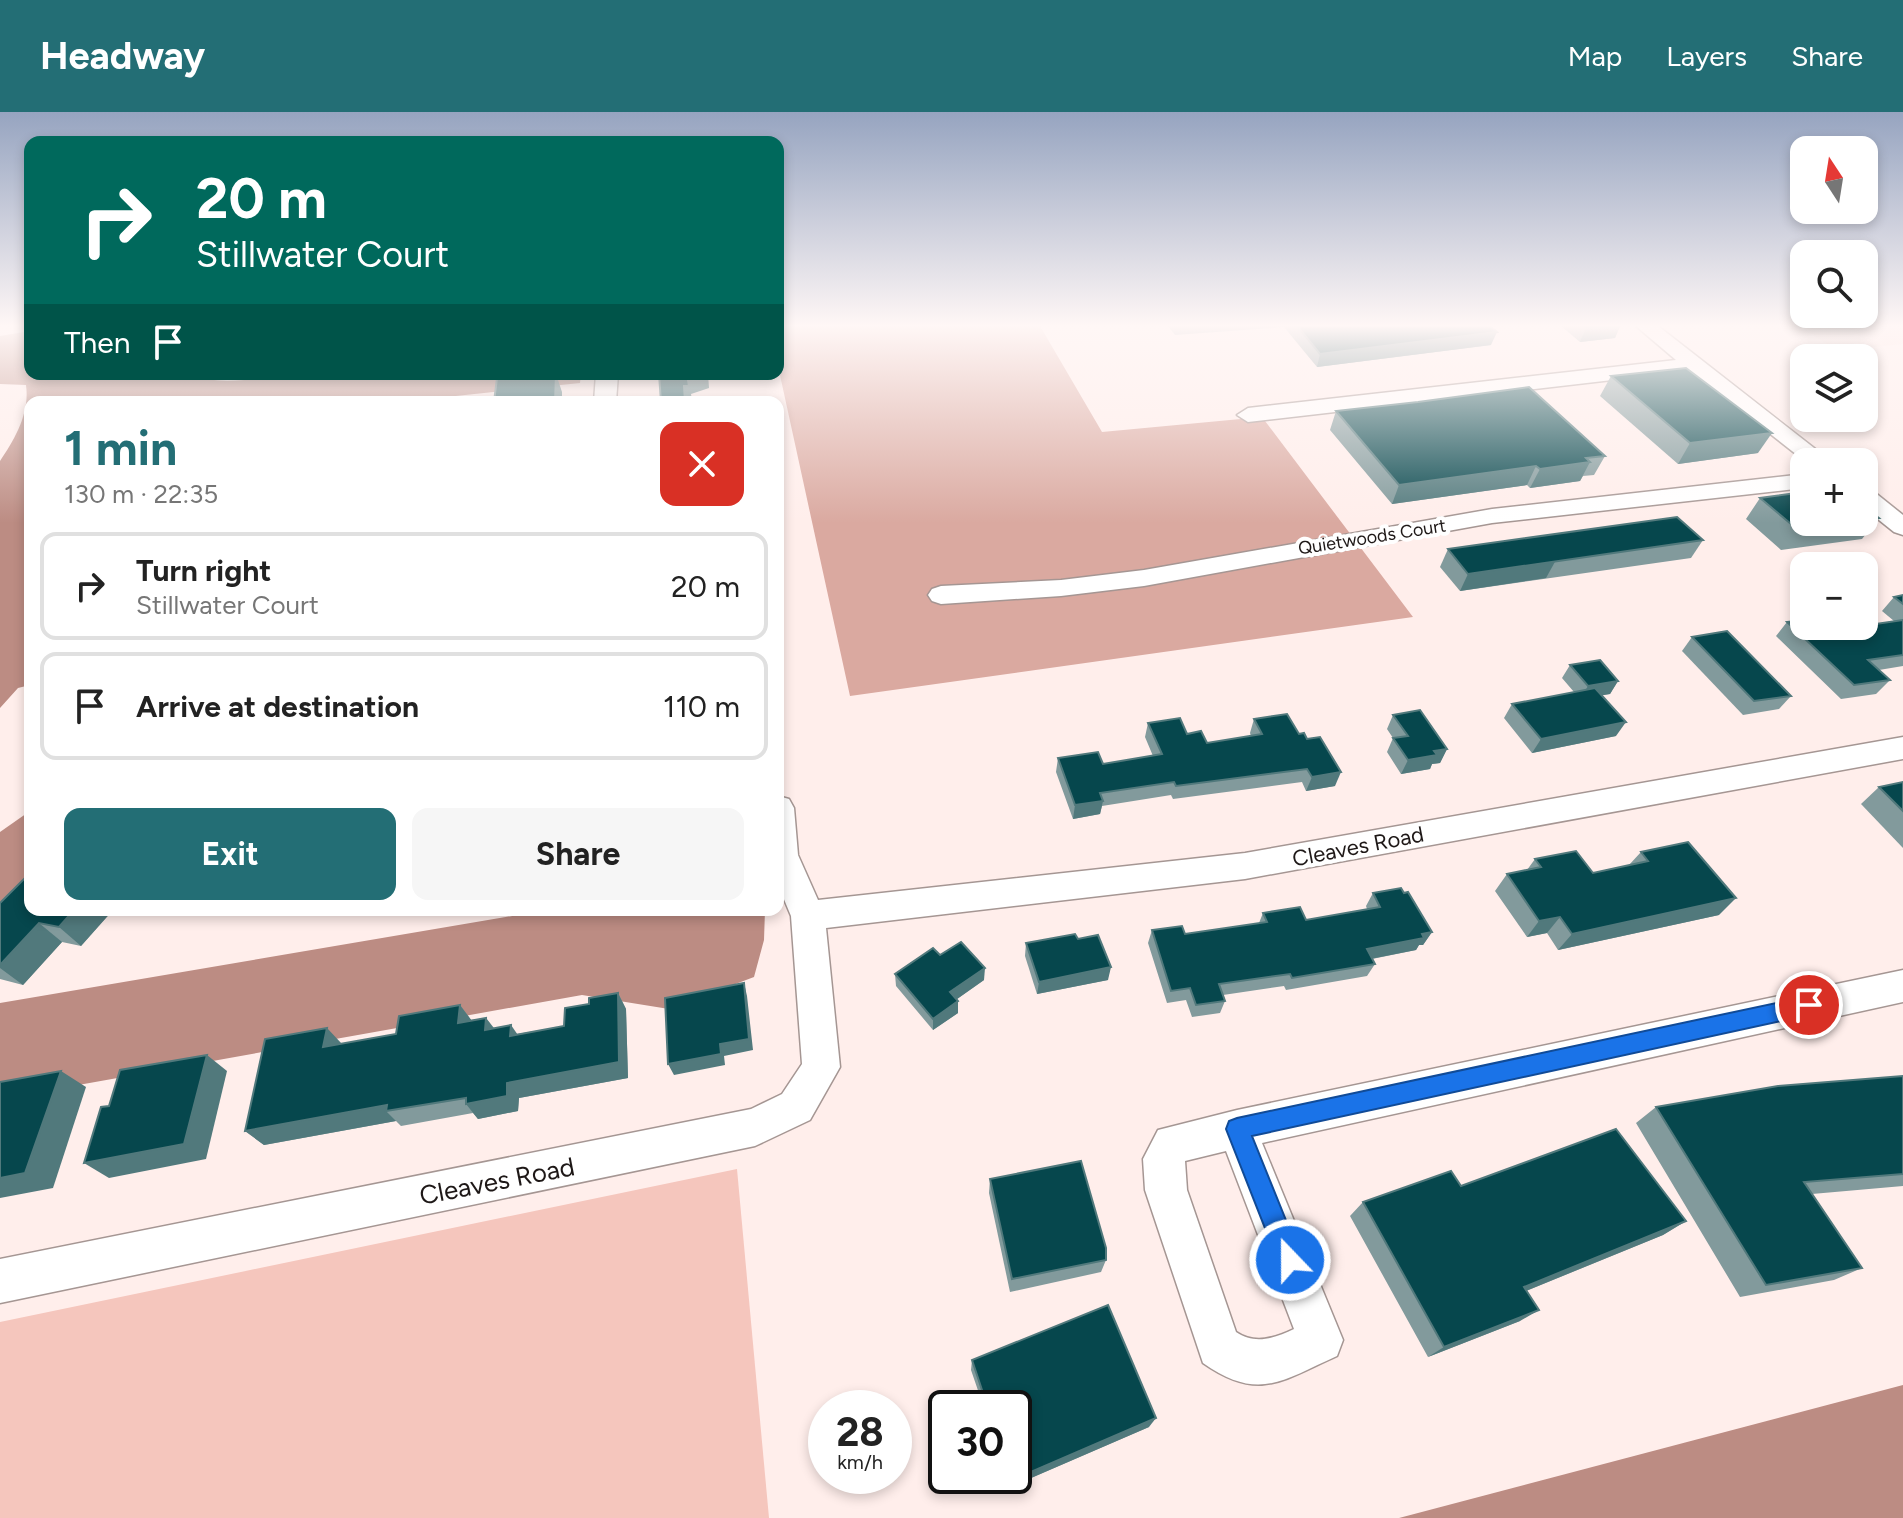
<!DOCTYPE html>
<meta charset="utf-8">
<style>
body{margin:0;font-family:Figtree,sans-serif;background:#f6f6f6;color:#222;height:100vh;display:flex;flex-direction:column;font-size:30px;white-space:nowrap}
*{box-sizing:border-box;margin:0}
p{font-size:26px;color:#767676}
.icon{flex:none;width:44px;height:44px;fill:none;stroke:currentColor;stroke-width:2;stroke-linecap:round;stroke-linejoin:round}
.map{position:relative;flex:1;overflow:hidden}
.details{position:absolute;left:24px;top:284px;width:760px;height:520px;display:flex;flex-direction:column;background:#fff;border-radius:16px;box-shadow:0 4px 12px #0003}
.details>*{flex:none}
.top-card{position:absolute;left:24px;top:24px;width:760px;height:244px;border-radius:16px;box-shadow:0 4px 12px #0003;background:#00695c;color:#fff;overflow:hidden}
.needle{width:52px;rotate:348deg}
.fabs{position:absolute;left:1790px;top:24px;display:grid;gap:16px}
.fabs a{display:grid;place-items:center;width:88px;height:88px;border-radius:16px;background:#fff;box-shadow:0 4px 12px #0003;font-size:40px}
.speed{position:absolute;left:808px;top:1278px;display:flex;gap:16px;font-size:40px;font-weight:700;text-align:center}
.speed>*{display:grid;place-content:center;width:104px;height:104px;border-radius:50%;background:#fff;box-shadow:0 4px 12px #0003;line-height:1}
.speed small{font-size:20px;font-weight:400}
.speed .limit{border:4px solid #111;border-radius:12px;background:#fff;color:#111}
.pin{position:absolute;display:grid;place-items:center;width:68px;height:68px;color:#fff;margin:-34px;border:4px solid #fff;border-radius:50%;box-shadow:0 2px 8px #0007}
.me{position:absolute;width:88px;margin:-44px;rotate:338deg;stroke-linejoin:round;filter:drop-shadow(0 0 6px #0008)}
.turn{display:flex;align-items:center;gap:28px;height:168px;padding:0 40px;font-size:36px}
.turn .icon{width:104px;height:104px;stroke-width:2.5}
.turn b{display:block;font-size:56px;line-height:68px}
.then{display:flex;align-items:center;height:76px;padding:0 40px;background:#0003;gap:16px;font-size:30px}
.round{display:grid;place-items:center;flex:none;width:84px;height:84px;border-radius:16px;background:#f6f6f6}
.summary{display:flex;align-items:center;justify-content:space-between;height:136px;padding:0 40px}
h1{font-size:48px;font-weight:700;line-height:60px;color:#236e75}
.primary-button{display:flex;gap:16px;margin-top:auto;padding:16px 40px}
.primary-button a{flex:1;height:92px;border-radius:16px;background:#236e75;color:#fff;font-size:32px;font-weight:700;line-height:92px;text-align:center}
.primary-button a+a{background:#f6f6f6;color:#222}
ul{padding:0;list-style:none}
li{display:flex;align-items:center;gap:24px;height:108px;margin:0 16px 12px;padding:0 24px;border:4px solid #e0e0e0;border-radius:16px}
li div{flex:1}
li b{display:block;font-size:30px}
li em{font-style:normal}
header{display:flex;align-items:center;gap:48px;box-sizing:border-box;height:112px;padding:0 40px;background:#236e75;color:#fff}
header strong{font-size:38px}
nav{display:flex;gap:44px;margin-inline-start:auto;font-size:28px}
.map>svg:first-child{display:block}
.built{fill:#fae1dc}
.green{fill:#f5c6bd}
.forest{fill:#daa9a0}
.water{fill:#bc8c83}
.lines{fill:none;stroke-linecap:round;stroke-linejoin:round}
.minor-casing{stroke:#a59693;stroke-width:3}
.minor{fill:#fff;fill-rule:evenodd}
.wall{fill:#829a9c}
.shaded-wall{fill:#51797c}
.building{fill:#06474d;stroke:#51797c;stroke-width:2}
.route{fill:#1a73e8;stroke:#114b97;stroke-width:2}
.labels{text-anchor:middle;stroke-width:8;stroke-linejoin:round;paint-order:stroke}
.far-street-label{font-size:18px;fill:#1e1817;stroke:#fff}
.street-label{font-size:22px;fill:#1e1817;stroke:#fff}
.near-street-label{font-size:26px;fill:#1e1817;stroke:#fff}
</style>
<header>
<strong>Headway</strong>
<nav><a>Map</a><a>Layers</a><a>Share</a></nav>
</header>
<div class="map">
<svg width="1903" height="1406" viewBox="0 0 1903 1406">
<rect width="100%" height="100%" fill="#ffeeeb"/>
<path class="built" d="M 1801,214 L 1903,214 L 1903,232 L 1836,239 Z"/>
<path class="green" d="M 737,1057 L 769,1406 L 0,1406 L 0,1210 Z"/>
<path class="forest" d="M 778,214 L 1040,214 L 1102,320 L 1262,305 L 1413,505 L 850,584 L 778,254 Z"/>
<g class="water">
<path d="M 30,219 L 30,262 L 193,262 C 224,277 263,263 297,262 C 391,260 486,262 581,262 L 580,271 L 399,290 L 30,290 L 30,573 L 18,576 L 0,596 L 0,349 C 15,327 30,301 26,273 L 0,272 L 0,224 Z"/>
<path d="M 30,699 L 30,771 L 0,790 L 0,720 Z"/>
<path d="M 547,798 L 765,798 L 764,828 L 754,865 L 669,897 L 582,883 L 0,987 L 0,891 Z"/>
<path d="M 1903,1273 L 1903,1406 L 1399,1406 Z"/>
</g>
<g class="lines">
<defs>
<g id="minor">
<path d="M 1636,214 L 1658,214 L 1832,350 L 1806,350 L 1690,259 L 1248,310 L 1237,303 L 1248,296 L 1676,248 Z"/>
<path d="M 596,262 L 618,262 L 616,290 L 594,290 Z"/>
<path d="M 1804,362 L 1804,376 L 1492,411 L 1144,474 L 1061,484 L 941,492 L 932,489 L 928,483 L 932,477 L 941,474 L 1061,468 L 1144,458 L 1492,397 Z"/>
<path d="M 1864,377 L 1873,379 L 1903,403 L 1903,423 L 1894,420 L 1864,396 Z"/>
<path d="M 1903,625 L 1903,647 L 1245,767 L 826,816 L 840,955 L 810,1008 L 755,1034 L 0,1191 L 0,1147 L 751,997 L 782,982 L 802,952 L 791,804 L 778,773 L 778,684 L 789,687 L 794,696 L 798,743 L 818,788 L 1245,741 Z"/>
<path d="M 1903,858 L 1903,890 L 1262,1031 L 1343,1228 L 1337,1244 C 1281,1269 1259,1290 1203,1251 L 1145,1078 L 1143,1047 L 1158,1018 L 1237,998 ZM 1226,1039 L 1294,1217 C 1275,1226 1255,1233 1236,1220 L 1187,1078 L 1185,1049 Z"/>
</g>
</defs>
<use href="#minor" class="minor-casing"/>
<use href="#minor" class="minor"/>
</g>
<g class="wall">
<path d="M 1168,214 L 1490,214 L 1491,233 L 1317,255 L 1284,215 L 1175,223 Z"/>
<path d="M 1561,214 L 1620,214 L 1615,226 L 1580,230 Z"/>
<path d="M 1611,264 L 1758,341 L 1678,352 L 1600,284 Z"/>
<path d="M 1336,299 L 1605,344 L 1594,363 L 1583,364 L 1580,369 L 1530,376 L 1527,373 L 1392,392 L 1330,318 Z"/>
<path d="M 1760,386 L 1804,410 L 1864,410 L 1864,395 L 1879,406 L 1862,427 L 1781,438 L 1746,407 Z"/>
<path d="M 1703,428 L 1691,446 L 1460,479 L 1440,455 L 1448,437 Z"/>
<path d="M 1903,483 L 1903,554 L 1879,558 L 1890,568 L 1876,582 L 1841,587 L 1776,524 L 1787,510 L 1835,518 L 1894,509 L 1882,499 L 1894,485 Z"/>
<path d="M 1692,525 L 1791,584 L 1779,597 L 1743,603 L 1682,539 Z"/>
<path d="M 1570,553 L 1618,569 L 1610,582 L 1602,583 L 1616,624 L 1532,641 L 1504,606 L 1512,592 L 1574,580 L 1562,566 Z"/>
<path d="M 1393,603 L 1447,637 L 1440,651 L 1432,652 L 1430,657 L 1401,662 L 1387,640 L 1393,626 L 1387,617 Z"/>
<path d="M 1254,607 L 1299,622 L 1335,674 L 1306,679 L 1302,670 L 1173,687 L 1171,683 L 1102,694 L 1100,702 L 1073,707 L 1056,660 L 1058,646 L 1103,652 L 1153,644 L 1145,625 L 1148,611 L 1187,622 L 1207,631 L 1251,624 L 1250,621 Z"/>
<path d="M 1903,670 L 1903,736 L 1861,692 L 1879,675 Z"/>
<path d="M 1641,740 L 1719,803 L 1558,838 L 1547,821 L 1527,825 L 1495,779 L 1507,762 L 1527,758 L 1535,747 L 1593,761 L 1629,753 Z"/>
<path d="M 1373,781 L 1432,820 L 1423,833 L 1419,833 L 1416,838 L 1372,847 L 1375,852 L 1367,864 L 1286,878 L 1284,874 L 1223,883 L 1225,889 L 1220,901 L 1192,905 L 1186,888 L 1167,891 L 1148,831 L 1152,818 L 1185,822 L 1259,811 L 1263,801 L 1306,808 L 1367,797 L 1366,794 Z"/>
<path d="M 0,791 L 113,798 L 81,834 L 62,830 L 23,873 L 0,867 Z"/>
<path d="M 1078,827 L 1108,868 L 1037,882 L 1025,844 L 1026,831 Z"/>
<path d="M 895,862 L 984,868 L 957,887 L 958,889 L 958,901 L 933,918 L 896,874 Z"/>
<path d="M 618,881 L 626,897 L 628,966 L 519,986 L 518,999 L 478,1007 L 473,1001 L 401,1014 L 396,1009 L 264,1033 L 245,1019 L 342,932 L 396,922 L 460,893 L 471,908 L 486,906 L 494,916 L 517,922 L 564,914 L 589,892 Z"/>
<path d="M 1903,964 L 1903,1074 L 1812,1082 L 1862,1156 L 1834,1168 L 1740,1185 L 1636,1011 L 1656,995 Z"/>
<path d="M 990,1067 L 1106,1148 L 1101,1160 L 1010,1180 L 989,1081 Z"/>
<path d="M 1461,1074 L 1686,1109 L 1663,1123 L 1526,1179 L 1520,1209 L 1428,1245 L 1350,1104 L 1363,1090 Z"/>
<path d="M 972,1248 L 1149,1315 L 1010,1375 L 1006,1364 L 1014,1364 L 1014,1296 L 984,1296 L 971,1258 Z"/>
</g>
<g class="shaded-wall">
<path d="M 1609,214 L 1620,214 L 1615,226 L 1580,230 L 1586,216 Z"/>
<path d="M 1497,220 L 1491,233 L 1317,255 L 1320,242 Z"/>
<path d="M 556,262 L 562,280 L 562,290 L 555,290 Z"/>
<path d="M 708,262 L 709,276 L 691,282 L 692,288 L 687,288 L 687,290 L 685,290 L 684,274 L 688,268 Z"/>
<path d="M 1772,321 L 1758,341 L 1678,352 L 1690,331 Z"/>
<path d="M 1590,350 L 1580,369 L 1530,376 L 1540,357 Z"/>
<path d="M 1536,354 L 1527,373 L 1392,392 L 1399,373 Z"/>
<path d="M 1556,448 L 1546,466 L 1460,479 L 1468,462 Z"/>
<path d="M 1618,569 L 1610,582 L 1580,587 L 1588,574 Z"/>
<path d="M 1626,610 L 1616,624 L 1532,641 L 1541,627 Z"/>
<path d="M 1447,637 L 1440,651 L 1432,652 L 1430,657 L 1401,662 L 1408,648 L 1434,639 Z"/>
<path d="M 1341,660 L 1335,674 L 1306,679 L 1312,665 Z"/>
<path d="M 1103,689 L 1100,702 L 1073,707 L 1075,693 Z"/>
<path d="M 1736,786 L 1719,803 L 1558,838 L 1572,822 Z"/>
<path d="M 74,798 L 113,798 L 81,834 L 59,815 Z"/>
<path d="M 330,798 L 361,798 L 334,803 Z"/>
<path d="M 1560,805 L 1547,821 L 1527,825 L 1539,809 Z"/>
<path d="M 39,811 L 62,830 L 23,873 L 0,856 L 0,853 Z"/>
<path d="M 1432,820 L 1423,833 L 1419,833 L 1416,838 L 1360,849 L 1367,837 Z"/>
<path d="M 1111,855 L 1108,868 L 1037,882 L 1039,870 Z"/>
<path d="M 985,856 L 984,868 L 950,892 L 950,880 Z"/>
<path d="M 744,871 L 747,884 L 753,938 L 724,944 L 725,953 L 674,963 L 668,952 L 720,932 Z"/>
<path d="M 618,881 L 626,897 L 628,966 L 519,986 L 518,999 L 478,1007 L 466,992 L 507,971 Z"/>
<path d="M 958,889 L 958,901 L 933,918 L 933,907 Z"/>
<path d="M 460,893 L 472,909 L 458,911 Z"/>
<path d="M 486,906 L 498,922 L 485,918 Z"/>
<path d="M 511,913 L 522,929 L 510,924 Z"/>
<path d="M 327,916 L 342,932 L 323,935 Z"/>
<path d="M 207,943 L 227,959 L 206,1047 L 109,1066 L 84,1051 Z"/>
<path d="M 61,959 L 86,975 L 53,1076 L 0,1086 L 0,1066 Z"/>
<path d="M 387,993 L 386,999 L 396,1009 L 264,1033 L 245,1019 Z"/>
<path d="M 1686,1109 L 1663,1123 L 1506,1187 L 1524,1175 Z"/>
<path d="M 1539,1198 L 1520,1209 L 1428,1245 L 1444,1235 Z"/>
<path d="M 1156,1306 L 1149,1315 L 1010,1375 L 1012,1368 Z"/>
</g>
<g class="building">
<path d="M 1297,214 L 1490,214 L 1497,220 L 1320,242 Z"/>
<path d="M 1583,214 L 1609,214 L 1586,216 Z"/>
<path d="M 1686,256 L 1772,321 L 1690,331 L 1611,264 Z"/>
<path d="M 537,262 L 556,262 L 555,290 L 494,290 L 497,266 Z"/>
<path d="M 659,262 L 707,262 L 707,263 L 688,268 L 689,274 L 684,274 L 685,290 L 661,290 Z"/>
<path d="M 1529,275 L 1605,344 L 1586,346 L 1590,350 L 1540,357 L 1536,354 L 1399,373 L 1336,299 L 1418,290 Z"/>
<path d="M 1804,380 L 1804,410 L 1851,410 L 1797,417 L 1760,386 Z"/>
<path d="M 1864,395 L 1879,406 L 1864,408 Z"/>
<path d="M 1677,405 L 1703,428 L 1468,462 L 1448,437 Z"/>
<path d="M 1903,483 L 1903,492 L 1894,485 Z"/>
<path d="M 1804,508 L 1804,514 L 1831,514 L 1835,518 L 1903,508 L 1903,543 L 1868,548 L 1890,568 L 1854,573 L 1787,510 Z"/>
<path d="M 1727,519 L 1791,584 L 1754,589 L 1692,525 Z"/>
<path d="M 1600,548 L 1618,569 L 1588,574 L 1570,553 Z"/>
<path d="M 1595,576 L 1626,610 L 1541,627 L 1512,592 Z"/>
<path d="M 1420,598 L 1447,637 L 1434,639 L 1437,643 L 1408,648 L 1393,626 L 1408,624 L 1393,603 Z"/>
<path d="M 1287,602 L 1299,622 L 1304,621 L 1307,627 L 1320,625 L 1341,660 L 1312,665 L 1307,657 L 1176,674 L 1174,670 L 1100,681 L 1103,689 L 1075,693 L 1058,646 L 1098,640 L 1103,652 L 1162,642 L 1148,611 L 1180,606 L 1187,622 L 1201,619 L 1207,631 L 1262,622 L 1254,607 Z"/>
<path d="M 1903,670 L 1903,699 L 1879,675 Z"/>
<path d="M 1688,730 L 1736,786 L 1572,822 L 1560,805 L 1539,809 L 1507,762 L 1541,755 L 1535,747 L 1576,739 L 1593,761 L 1648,749 L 1641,740 Z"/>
<path d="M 27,764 L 30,764 L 30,798 L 74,798 L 59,815 L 39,811 L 0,853 L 0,791 Z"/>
<path d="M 1401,776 L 1404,781 L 1408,780 L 1432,820 L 1422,822 L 1424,826 L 1367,837 L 1375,852 L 1292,866 L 1290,862 L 1219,872 L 1225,889 L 1196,893 L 1190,876 L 1171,879 L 1152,818 L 1182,814 L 1185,822 L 1267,810 L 1263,801 L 1300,795 L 1306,808 L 1380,795 L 1373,781 Z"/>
<path d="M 1075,822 L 1078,827 L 1098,823 L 1111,855 L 1039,870 L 1026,831 Z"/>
<path d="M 961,830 L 985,856 L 950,880 L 958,889 L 933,907 L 895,862 L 933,836 L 940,843 Z"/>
<path d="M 744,871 L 749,927 L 720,932 L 721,942 L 668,952 L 665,886 Z"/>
<path d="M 618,881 L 619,950 L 507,971 L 507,984 L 466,992 L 466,986 L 386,999 L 387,993 L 245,1019 L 265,927 L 327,916 L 323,935 L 396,922 L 399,904 L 460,893 L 458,911 L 486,906 L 485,918 L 511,913 L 510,924 L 564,914 L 565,896 L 589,892 L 589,886 Z"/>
<path d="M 207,943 L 184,1032 L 84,1051 L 101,995 L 109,994 L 120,958 Z"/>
<path d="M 61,959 L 25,1061 L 0,1066 L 0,970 Z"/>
<path d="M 1903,964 L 1903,1062 L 1804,1070 L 1862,1156 L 1766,1173 L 1656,995 L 1778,974 Z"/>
<path d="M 1616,1017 L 1686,1109 L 1524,1175 L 1539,1198 L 1444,1235 L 1363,1090 L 1451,1059 L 1461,1074 Z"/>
<path d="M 1081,1049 L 1106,1136 L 1106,1148 L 1012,1167 L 990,1067 Z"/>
<path d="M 1108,1193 L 1156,1306 L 1012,1368 L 1010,1364 L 1014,1364 L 1014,1296 L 988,1296 L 972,1248 Z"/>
</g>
<linearGradient id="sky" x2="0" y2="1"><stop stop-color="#96a4c0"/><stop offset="0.52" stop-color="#fff7f6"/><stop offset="1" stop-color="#fff7f6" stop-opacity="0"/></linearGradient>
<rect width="1903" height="411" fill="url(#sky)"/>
<path class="route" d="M 1809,884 L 1817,887 L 1820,893 L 1817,900 L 1809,903 L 1252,1024 L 1302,1148 L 1298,1157 L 1290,1161 L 1281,1157 L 1226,1017 L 1229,1009 L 1237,1006 Z"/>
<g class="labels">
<g class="far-street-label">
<text transform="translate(1372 425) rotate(-9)" y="6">Quietwoods Court</text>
</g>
<g class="street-label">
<text transform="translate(1358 734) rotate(-11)" y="8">Cleaves Road</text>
</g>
<g class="near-street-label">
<text transform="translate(497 1069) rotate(-11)" y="9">Cleaves Road</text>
</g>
</g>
</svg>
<div class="fabs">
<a><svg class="needle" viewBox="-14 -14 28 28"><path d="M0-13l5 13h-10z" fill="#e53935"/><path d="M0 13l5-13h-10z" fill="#767676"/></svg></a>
<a><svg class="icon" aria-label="search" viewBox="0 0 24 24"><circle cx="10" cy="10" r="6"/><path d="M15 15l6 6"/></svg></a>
<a><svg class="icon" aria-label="layers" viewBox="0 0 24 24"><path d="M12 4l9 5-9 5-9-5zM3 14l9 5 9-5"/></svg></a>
<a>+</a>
<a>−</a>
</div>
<div class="speed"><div>28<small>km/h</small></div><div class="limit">30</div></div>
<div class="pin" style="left:1809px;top:893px;background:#d93025"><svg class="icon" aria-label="arrive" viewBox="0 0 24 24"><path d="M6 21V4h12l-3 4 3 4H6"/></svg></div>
<svg class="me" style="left:1290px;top:1148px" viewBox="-20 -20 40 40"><circle r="17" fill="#1a73e8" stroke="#fff" stroke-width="3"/><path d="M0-11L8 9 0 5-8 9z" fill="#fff"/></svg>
<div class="top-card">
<div class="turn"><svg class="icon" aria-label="right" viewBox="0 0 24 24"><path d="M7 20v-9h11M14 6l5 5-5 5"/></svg><div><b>20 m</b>Stillwater Court</div></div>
<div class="then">Then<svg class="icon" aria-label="arrive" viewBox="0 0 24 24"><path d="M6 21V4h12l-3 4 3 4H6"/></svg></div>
</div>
<section class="details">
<div class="summary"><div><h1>1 min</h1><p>130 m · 22:35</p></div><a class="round" style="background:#d93025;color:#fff"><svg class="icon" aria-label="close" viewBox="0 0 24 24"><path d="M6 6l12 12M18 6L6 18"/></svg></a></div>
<ul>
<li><svg class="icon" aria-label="right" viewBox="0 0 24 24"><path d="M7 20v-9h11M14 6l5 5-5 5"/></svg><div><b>Turn right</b><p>Stillwater Court</p></div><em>20 m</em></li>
<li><svg class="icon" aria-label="arrive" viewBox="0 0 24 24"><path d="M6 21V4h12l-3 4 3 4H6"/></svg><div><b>Arrive at destination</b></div><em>110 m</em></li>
</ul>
<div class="primary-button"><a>Exit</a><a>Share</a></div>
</section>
</div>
